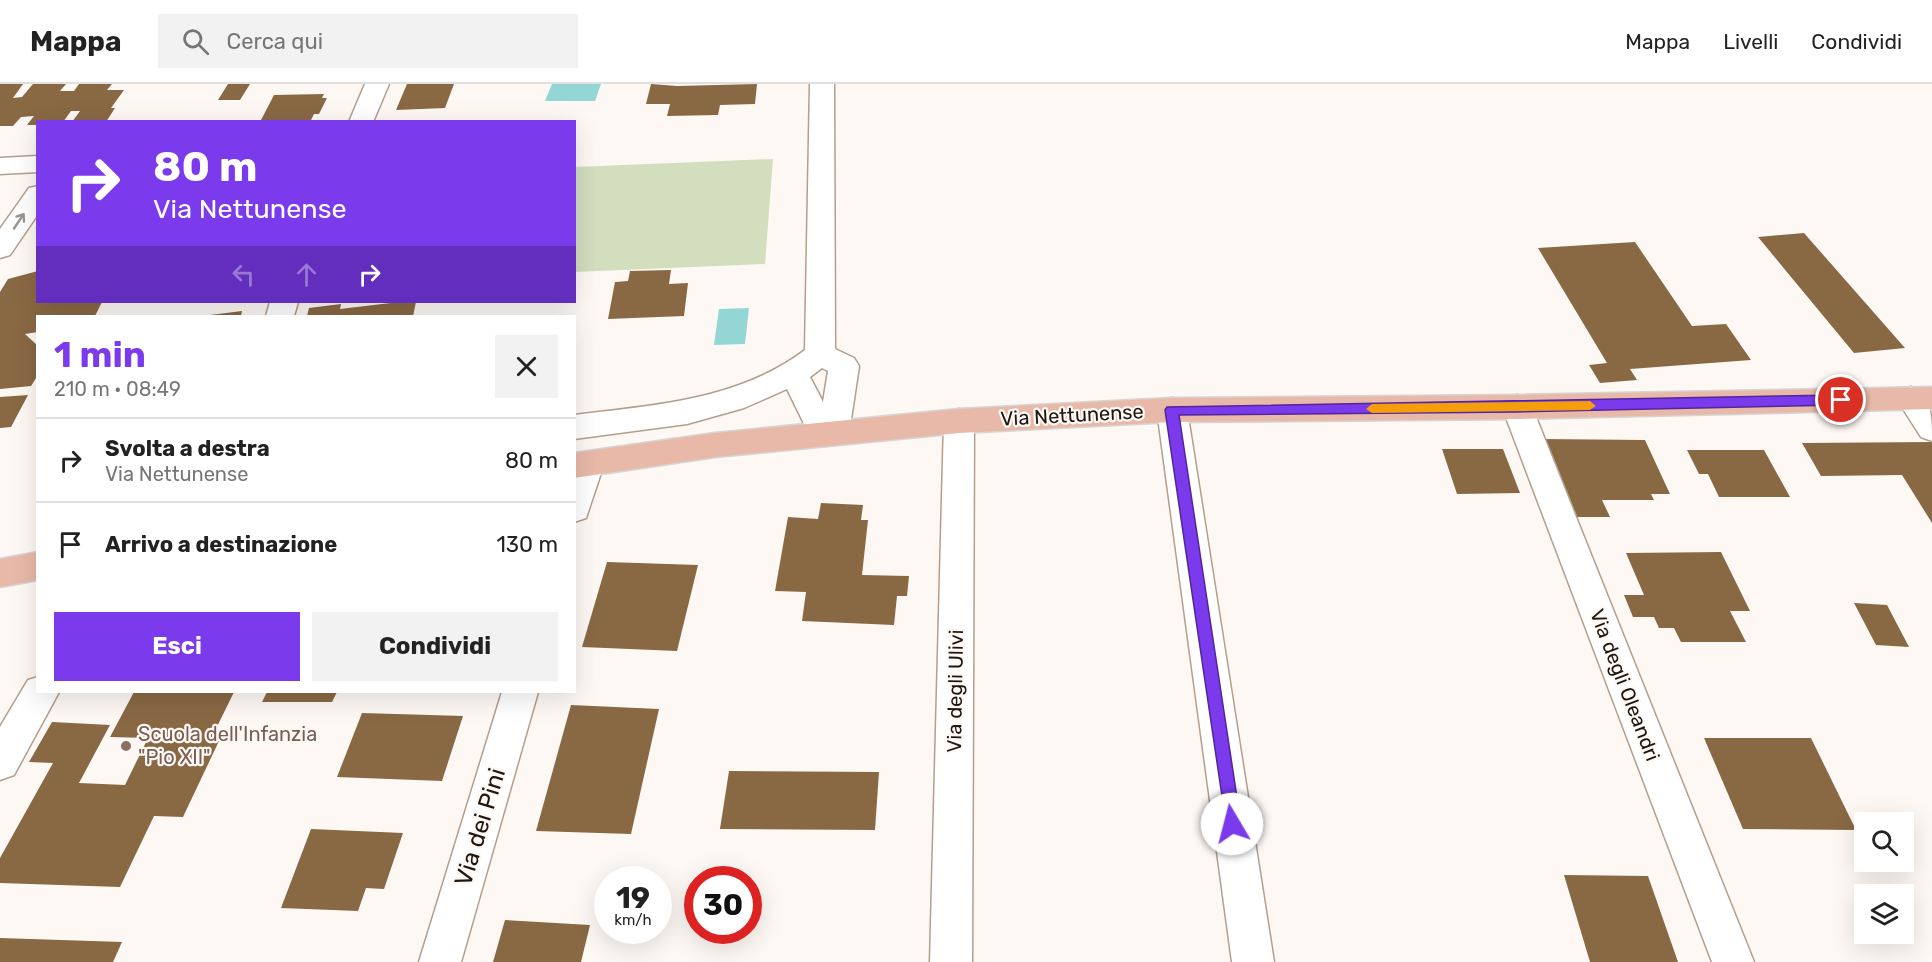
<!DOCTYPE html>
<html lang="it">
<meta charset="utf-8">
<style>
body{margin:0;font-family:Rubik,sans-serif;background:#f2f2f2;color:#222;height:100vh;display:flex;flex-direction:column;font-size:22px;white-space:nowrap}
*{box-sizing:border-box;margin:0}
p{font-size:20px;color:#767676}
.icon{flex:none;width:33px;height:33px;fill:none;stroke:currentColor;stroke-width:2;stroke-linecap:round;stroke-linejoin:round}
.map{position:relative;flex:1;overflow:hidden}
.panel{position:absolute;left:36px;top:231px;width:540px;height:378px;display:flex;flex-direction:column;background:#fff;border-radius:0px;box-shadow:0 6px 24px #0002}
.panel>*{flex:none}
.top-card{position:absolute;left:36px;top:36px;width:540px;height:183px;border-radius:0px;box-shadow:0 6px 24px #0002;background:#7c3aed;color:#fff;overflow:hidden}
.controls{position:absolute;left:1854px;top:728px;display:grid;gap:12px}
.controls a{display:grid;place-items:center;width:60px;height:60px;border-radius:0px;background:#fff;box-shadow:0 6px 24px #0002;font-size:30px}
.speed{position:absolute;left:594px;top:782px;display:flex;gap:12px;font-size:30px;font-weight:700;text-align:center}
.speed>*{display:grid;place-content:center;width:78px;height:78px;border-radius:50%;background:#fff;box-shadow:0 6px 24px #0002;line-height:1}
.speed small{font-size:15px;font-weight:400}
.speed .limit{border:9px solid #d22;background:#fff;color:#111}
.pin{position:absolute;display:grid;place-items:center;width:51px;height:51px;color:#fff;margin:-26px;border:3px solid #fff;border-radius:50%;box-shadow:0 2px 6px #0007}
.me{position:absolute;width:66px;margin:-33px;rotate:352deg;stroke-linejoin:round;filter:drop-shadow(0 0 4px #0008)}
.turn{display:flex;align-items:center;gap:21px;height:126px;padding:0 18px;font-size:27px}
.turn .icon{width:78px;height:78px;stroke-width:2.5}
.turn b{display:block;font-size:42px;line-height:51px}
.lanes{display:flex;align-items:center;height:57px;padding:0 18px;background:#0003;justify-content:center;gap:30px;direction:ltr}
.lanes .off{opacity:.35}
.round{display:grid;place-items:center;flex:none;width:63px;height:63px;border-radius:0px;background:#f2f2f2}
.overview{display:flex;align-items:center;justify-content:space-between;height:102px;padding:0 18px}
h1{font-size:36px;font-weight:700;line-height:45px;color:#7c3aed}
.cta{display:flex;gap:12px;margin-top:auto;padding:12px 18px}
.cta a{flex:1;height:69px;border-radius:0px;background:#7c3aed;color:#fff;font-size:24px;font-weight:700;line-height:69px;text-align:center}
.cta a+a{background:#f2f2f2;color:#222}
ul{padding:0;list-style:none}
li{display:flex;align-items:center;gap:18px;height:84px;padding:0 18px;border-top:2px solid #e0e0e0}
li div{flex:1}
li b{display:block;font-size:22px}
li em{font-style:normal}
header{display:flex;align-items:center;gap:36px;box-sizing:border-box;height:84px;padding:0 30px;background:#fff;border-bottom:2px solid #e0e0e0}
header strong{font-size:28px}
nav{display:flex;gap:33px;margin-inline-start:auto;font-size:21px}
.search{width:420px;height:54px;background:#f2f2f2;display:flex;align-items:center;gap:15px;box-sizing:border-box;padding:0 21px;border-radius:0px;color:#767676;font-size:22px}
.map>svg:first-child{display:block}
.green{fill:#d2debe}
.water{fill:#94d6d6}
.building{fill:#896844}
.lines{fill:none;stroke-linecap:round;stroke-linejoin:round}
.street-casing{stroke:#b49e8c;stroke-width:3}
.primary-casing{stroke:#d6d5d4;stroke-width:3}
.street{fill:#fff;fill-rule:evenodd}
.primary{fill:#e8b9a9;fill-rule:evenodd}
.oneway{stroke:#9a9693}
.route{fill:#7c3aed;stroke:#51269a;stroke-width:1.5}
.slow{fill:#f59e0b}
.education-dot{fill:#8d6e63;stroke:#fdf8f4;stroke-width:2}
.labels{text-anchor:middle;stroke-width:4.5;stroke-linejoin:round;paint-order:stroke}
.street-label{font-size:20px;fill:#1e160f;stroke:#fdf8f4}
.education-label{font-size:20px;fill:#785e54;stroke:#fdf8f4;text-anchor:start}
.near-street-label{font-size:24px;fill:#1e160f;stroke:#fdf8f4}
</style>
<header>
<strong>Mappa</strong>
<div class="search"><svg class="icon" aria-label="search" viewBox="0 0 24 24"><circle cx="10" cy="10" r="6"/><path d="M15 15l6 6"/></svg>Cerca qui</div>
<nav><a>Mappa</a><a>Livelli</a><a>Condividi</a></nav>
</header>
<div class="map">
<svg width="1932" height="878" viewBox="0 0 1932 878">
<rect width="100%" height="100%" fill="#fdf8f4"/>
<path class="green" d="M 773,75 L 765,180 L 575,188 L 575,83 Z"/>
<g class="water">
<path d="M 552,0 L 601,0 L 595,17 L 545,17 Z"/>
<path d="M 749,224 L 745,260 L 714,261 L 719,225 Z"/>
</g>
<g class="building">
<path d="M 0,0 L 23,0 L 13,14 L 22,13 L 33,0 L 66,0 L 60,7 L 74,7 L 79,0 L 112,0 L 107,6 L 124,6 L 111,24 L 115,24 L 106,38 L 72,38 L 80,27 L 71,27 L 63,38 L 38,38 L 38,41 L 27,41 L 34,32 L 21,33 L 13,42 L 0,42 Z"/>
<path d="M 228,0 L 250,0 L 240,16 L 218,16 Z"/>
<path d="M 407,0 L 454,0 L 445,24 L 396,26 Z"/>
<path d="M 651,0 L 677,2 L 757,0 L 755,20 L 720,21 L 718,31 L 667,32 L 670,20 L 646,20 Z"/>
<path d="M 324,10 L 322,14 L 327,14 L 319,30 L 314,30 L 310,38 L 260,38 L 274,11 Z"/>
<path d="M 1804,149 L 1905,264 L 1854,269 L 1758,153 Z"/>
<path d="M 1635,158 L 1692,242 L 1726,240 L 1751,276 L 1630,285 L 1637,296 L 1600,299 L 1589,281 L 1607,279 L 1538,164 Z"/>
<path d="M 671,186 L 669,200 L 688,199 L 684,232 L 608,235 L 615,198 L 628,197 L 630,187 Z"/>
<path d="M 38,187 L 38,218 L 102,218 L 95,232 L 38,232 L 38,248 L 25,250 L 38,262 L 38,291 L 31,302 L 0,305 L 0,208 L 8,195 Z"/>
<path d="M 399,218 L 416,218 L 413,232 L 307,232 L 309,224 L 341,220 L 340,225 Z"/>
<path d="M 242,227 L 241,232 L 210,232 L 210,231 Z"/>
<path d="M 28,311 L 11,343 L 0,344 L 0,313 Z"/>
<path d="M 1540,355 L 1645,356 L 1670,410 L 1651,410 L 1654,416 L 1602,416 L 1610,433 L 1570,433 Z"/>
<path d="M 1932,358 L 1932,439 L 1902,391 L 1821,392 L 1802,359 Z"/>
<path d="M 1442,365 L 1503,365 L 1520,409 L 1457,410 Z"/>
<path d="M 1687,366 L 1764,366 L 1790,413 L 1719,413 L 1708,390 L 1699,390 Z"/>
<path d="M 821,419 L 863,421 L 861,436 L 868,436 L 862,491 L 909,492 L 907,512 L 897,512 L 894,541 L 802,537 L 806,508 L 775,507 L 788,433 L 818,435 Z"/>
<path d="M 1721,468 L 1750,527 L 1730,527 L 1746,558 L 1681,558 L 1674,544 L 1659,544 L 1654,533 L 1633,533 L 1624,511 L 1644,511 L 1626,469 Z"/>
<path d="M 607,478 L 698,481 L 677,567 L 582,563 Z"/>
<path d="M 1854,519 L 1887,521 L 1909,563 L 1876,561 Z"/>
<path d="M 134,608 L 234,608 L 210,657 L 219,657 L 183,733 L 154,732 L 120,803 L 0,799 L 0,774 L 53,679 L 29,678 L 52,638 L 110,641 L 79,699 L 125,701 L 148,654 L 110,653 Z"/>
<path d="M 267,608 L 337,608 L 332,618 L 262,618 Z"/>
<path d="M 571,621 L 659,625 L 631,750 L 536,747 Z"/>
<path d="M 362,629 L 463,632 L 442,697 L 337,693 Z"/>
<path d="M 1704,654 L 1811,654 L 1856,746 L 1743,745 Z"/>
<path d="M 729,687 L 879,688 L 875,746 L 720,745 Z"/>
<path d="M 311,745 L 403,749 L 384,805 L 366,804 L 358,827 L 281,824 Z"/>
<path d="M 1564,791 L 1648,792 L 1678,878 L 1590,878 Z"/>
<path d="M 505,836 L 590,841 L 581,878 L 493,878 Z"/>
<path d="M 0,854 L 122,858 L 113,878 L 0,878 Z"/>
</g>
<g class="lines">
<defs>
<g id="street">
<path d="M 365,0 L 389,0 L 373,38 L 349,38 Z"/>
<path d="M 810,0 L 834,0 L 835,265 L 854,274 L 859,282 L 849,349 L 844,357 L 824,362 L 813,358 L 787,305 L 744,324 L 687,340 L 574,355 L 574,331 C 655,321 739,316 805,266 ZM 822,284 L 828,287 L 823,318 L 810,293 Z"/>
<path d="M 38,72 L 38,88 L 0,90 L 0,74 Z"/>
<path d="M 38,102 L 38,130 L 10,171 L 0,174 L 0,145 L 29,104 Z"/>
<path d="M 270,218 L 298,218 L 294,232 L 266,232 Z"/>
<path d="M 1911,303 C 1932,311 1932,335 1932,357 L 1921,353 L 1896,314 L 1900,306 Z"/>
<path d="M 1517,311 L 1528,315 L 1532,323 L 1754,878 L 1712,878 L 1502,323 L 1506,315 Z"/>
<path d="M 1172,314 L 1183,318 L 1187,326 L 1274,878 L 1232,878 L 1157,326 L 1161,318 Z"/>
<path d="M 959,325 L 970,329 L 974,337 L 972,878 L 930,878 L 944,337 L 948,329 Z"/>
<path d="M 588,368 L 599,371 L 604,380 L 586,434 L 574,438 L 574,376 L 577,371 Z"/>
<path d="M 38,593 L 38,608 L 59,608 L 14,691 L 0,696 L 0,643 L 28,596 Z"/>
<path d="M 502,608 L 538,608 L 461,878 L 419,878 Z"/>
</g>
<g id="primary">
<path d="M 1932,303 L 1932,325 L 1517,335 L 1172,338 L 959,349 L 715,373 L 574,394 L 574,369 L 715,349 L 959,325 L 1172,314 L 1517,311 Z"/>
<path d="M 38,468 L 38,496 L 0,503 L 0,475 Z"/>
</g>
</defs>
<use href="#street" class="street-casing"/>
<use href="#primary" class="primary-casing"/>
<use href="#street" class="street"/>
<use href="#primary" class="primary"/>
</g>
<defs><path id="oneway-shaft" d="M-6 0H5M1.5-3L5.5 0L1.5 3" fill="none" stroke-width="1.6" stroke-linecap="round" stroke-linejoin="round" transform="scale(1.5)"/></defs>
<use class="oneway" href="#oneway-shaft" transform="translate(19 137) rotate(-56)"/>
<path class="route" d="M 1841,311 L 1848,316 L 1841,321 L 1517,328 L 1179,331 L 1241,740 L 1238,746 L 1232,748 L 1227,746 L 1165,326 L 1167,323 Z"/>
<path class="slow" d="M 1590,317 L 1596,322 L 1590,326 L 1372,329 L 1366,325 L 1372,320 Z"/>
<circle class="education-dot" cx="126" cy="662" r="6"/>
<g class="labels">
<g class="street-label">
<text transform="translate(1072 331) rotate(-3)" y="7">Via Nettunense</text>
<text transform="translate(1625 601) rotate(69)" y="7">Via degli Oleandri</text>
<text transform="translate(955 607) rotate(-89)" y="7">Via degli Ulivi</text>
</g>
<g class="education-label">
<text x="138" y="657">Scuola dell'Infanzia<tspan x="138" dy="23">"Pio XII"</tspan></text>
</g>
<g class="near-street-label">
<text transform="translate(480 743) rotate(-73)" y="8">Via dei Pini</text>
</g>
</g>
</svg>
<div class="controls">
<a><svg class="icon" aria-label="search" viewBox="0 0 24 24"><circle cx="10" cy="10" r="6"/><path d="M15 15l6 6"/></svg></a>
<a><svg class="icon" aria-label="layers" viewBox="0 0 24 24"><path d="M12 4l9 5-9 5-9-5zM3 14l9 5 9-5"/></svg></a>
</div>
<div class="speed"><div>19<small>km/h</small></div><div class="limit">30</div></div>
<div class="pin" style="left:1841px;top:316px;background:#d93025"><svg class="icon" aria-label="arrive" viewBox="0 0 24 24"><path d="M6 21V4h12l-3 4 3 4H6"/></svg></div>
<svg class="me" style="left:1232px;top:740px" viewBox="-20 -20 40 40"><circle r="19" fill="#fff"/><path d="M0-13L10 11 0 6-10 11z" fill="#7c3aed"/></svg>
<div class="top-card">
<div class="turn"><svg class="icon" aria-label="right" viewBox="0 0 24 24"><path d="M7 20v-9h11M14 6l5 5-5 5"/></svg><div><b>80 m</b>Via Nettunense</div></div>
<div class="lanes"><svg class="icon off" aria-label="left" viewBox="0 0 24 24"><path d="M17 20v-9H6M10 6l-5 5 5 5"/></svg><svg class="icon off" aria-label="ahead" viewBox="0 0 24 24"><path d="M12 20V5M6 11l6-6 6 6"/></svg><svg class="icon" aria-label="right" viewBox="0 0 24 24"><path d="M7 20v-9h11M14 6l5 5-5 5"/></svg></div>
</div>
<section class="panel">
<div class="overview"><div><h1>1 min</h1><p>210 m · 08:49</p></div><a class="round"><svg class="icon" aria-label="close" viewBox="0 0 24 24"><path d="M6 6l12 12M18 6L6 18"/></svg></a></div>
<ul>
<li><svg class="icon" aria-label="right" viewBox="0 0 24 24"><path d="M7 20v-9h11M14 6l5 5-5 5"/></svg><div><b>Svolta a destra</b><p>Via Nettunense</p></div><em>80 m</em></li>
<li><svg class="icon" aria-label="arrive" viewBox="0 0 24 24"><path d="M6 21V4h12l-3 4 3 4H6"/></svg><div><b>Arrivo a destinazione</b></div><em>130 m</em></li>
</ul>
<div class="cta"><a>Esci</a><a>Condividi</a></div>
</section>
</div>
